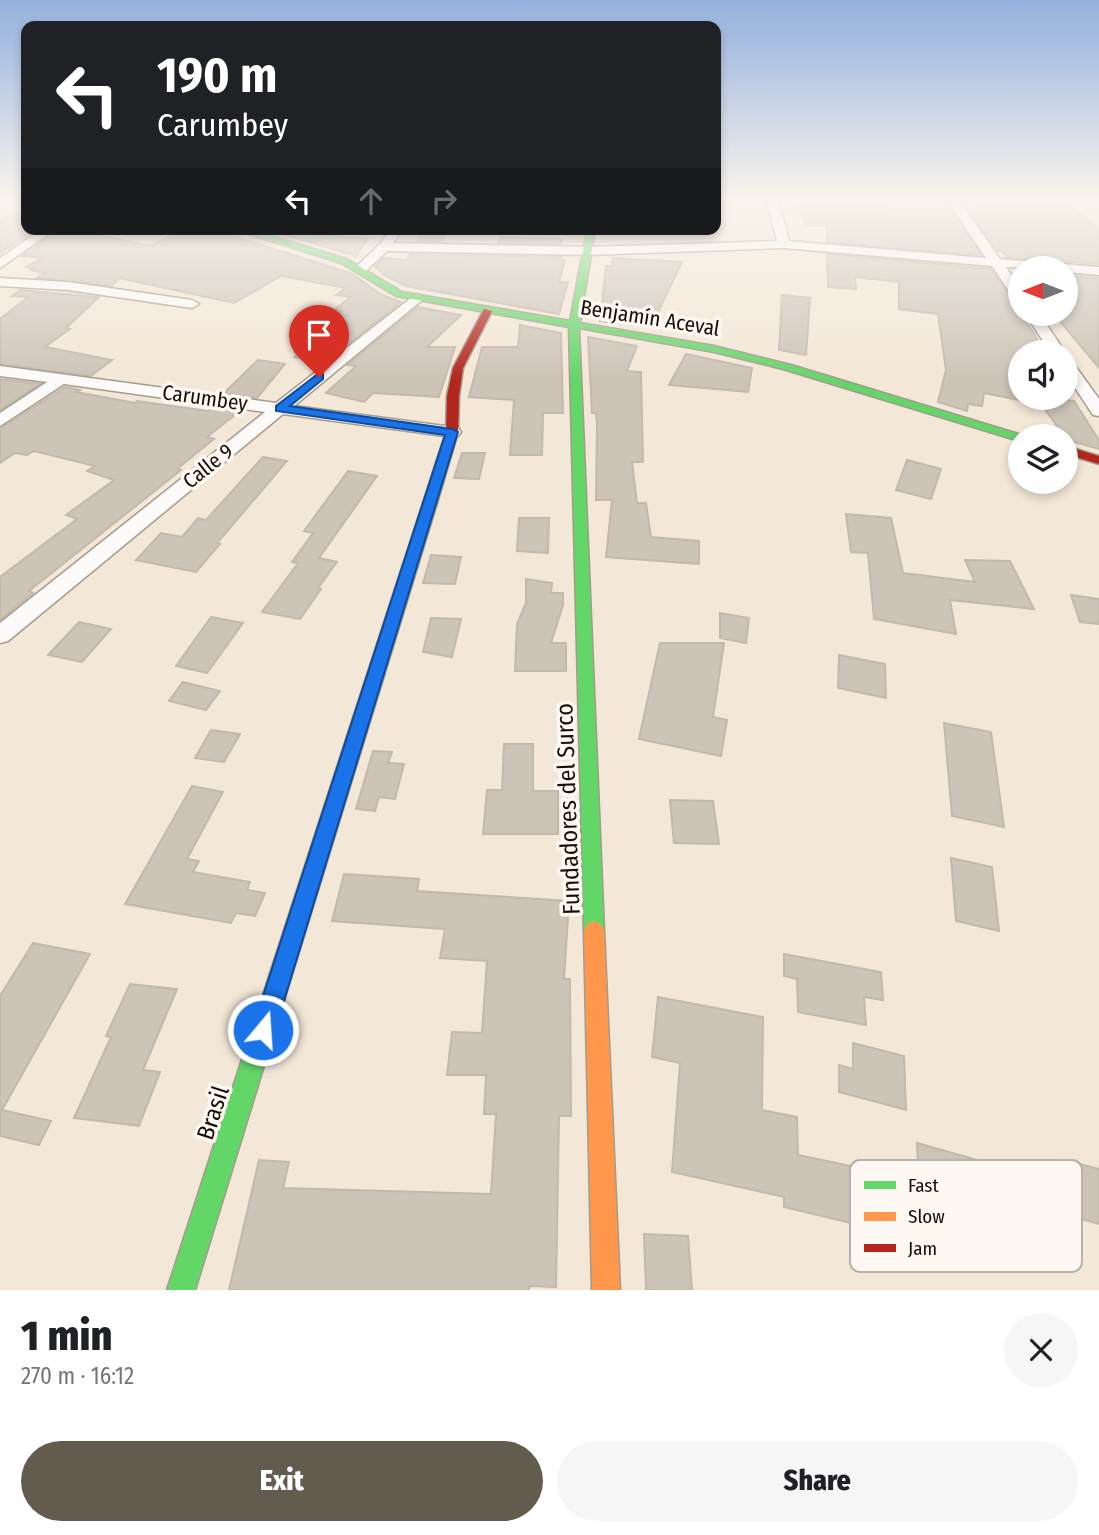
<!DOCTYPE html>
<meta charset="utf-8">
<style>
body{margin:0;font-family:"Fira Sans Condensed",sans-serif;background:#f6f6f6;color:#202124;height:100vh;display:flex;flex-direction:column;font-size:26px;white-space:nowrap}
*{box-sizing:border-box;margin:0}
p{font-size:23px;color:#757577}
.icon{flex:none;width:38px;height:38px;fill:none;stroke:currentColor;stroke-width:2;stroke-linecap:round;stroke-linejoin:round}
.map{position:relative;height:1290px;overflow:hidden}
.drawer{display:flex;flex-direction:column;background:#fff;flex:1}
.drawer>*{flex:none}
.hud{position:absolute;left:21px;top:21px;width:700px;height:214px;border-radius:14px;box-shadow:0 4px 10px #0003;background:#202124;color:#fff;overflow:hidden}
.needle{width:46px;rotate:270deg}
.buttons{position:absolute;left:1008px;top:256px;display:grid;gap:14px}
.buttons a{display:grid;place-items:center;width:70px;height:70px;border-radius:50%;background:#fff;box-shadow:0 4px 10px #0003;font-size:35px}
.pin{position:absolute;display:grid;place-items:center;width:60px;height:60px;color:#fff;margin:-72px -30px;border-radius:50% 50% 50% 0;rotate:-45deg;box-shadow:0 0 7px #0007}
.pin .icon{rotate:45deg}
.me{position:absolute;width:77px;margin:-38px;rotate:18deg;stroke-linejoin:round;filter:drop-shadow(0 0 5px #0008)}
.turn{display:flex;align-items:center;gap:24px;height:147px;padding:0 21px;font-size:32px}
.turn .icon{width:91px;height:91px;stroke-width:2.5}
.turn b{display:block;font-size:49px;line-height:60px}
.lanes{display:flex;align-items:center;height:66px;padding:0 21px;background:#0003;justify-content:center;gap:35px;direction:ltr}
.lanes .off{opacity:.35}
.round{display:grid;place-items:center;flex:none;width:74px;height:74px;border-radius:37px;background:#f6f6f6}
.head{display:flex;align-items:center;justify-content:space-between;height:119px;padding:0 21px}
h1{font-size:42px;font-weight:800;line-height:52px}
.cta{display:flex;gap:14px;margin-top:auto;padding:14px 21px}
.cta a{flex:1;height:80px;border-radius:42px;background:#645b4f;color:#fff;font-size:28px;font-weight:800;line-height:80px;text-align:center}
.cta a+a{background:#f6f6f6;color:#202124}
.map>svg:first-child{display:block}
.building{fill:#cdc4b8;stroke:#c2b8ac;stroke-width:2}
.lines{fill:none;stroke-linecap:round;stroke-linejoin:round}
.street-casing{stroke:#a49b8e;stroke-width:3}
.fast-casing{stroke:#a49b8e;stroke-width:3}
.slow-casing{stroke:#a49b8e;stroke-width:3}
.jam-casing{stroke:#a49b8e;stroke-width:3}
.street{fill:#fdfbf9;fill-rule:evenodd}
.fast{fill:#63d668;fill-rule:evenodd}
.slow{fill:#ff974d;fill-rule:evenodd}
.jam{fill:#b3261e;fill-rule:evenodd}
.route{fill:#1a73e8;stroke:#114b97;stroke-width:2}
.labels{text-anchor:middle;stroke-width:7;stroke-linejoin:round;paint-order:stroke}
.far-street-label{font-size:21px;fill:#170f06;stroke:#fdf8f2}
.street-label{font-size:24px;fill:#170f06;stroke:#fdf8f2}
.key{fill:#fdf8f2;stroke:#b8b2ab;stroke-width:2}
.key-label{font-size:19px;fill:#170f06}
</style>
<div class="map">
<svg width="1099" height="1290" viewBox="0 0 1099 1290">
<rect width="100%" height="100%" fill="#f3e7d7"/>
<g class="building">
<path d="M 836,200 L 882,200 L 887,208 L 950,209 L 981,255 L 827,242 L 827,226 L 806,226 L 798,206 L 839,206 Z"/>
<path d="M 982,200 L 1063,200 L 1099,229 L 1099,264 L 1007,257 L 1001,250 L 998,251 L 969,210 L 984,210 L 981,207 L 989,207 Z"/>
<path d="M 26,207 L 28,235 L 0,253 L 0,222 Z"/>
<path d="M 71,229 L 151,246 L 183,229 L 226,229 L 230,235 L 353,274 L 380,294 L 401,302 L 325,362 L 294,357 L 341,311 L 334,310 L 351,297 L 336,295 L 346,288 L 281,276 L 234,303 L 119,278 L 112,286 L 37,278 L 45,273 L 30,270 L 33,268 L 26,267 L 43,258 L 22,256 L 51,236 Z"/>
<path d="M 266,229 L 304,229 L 340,237 L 368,238 L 356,256 Z"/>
<path d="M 423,229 L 448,229 L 442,241 L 417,241 Z"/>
<path d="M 500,237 L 562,239 L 561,244 L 498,243 Z"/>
<path d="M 410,254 L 561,257 L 560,260 L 565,260 L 559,282 L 568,282 L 559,314 L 406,286 L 384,275 L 375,266 L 383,258 L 407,260 Z"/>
<path d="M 827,254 L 991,269 L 1013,301 L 1020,304 L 1020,313 L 1034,333 L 1043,352 L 1020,352 L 1020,400 L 984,393 L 982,406 L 968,404 L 967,411 L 938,402 L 946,370 L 938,314 L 899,309 L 899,282 L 855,277 L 856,289 L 828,287 Z"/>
<path d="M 613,258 L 682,262 L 651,327 L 600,321 L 606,266 L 612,266 Z"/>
<path d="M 1066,275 L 1099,278 L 1099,368 L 1053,313 L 1066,313 Z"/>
<path d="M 20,290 L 99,297 L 66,328 L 70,329 L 45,347 L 112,360 L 91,376 L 0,364 L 0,319 L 28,297 L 12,296 Z"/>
<path d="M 782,295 L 810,298 L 806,355 L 779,350 Z"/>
<path d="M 418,307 L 461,315 L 427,347 L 455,347 L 439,397 L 373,393 L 364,402 L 326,393 L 356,366 L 348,365 Z"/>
<path d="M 520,325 L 561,333 L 563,413 L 543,413 L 542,455 L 510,455 L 514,400 L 469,397 L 482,347 L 518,347 Z"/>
<path d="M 588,337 L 637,346 L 627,371 L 641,372 L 643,462 L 632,462 L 637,503 L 646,503 L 651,537 L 699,541 L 699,564 L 606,557 L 612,500 L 596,500 L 597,423 L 596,413 L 592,413 Z"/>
<path d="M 686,354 L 752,368 L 748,392 L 669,385 Z"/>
<path d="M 258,360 L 285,364 L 257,398 L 224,393 Z"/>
<path d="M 0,379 L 40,384 L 0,410 Z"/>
<path d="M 65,387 L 80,390 L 76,392 L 135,403 L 137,401 L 208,411 L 211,407 L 240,411 L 207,437 L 214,439 L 177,469 L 181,470 L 29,591 L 33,593 L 0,620 L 0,577 L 77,519 L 66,515 L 114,480 L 87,471 L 95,466 L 34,451 L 27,455 L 15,453 L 0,463 L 0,429 Z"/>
<path d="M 1036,397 L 1064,397 L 1065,400 L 1074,401 L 1099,440 L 1099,449 L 1067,440 Z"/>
<path d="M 462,453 L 485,453 L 479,479 L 454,478 Z"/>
<path d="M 263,457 L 287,461 L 217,543 L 220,544 L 196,572 L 136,560 L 161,533 L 182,537 L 198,518 L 206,520 Z"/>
<path d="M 907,460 L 941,469 L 931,499 L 896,490 Z"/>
<path d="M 348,471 L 377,476 L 319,558 L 337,562 L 318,588 L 321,589 L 300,619 L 262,612 L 298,563 L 292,562 L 313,533 L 304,531 Z"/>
<path d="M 846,514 L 891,518 L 903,573 L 975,582 L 965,560 L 1010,561 L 1034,609 L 950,600 L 956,634 L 874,619 L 868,553 L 851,552 Z"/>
<path d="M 519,518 L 549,518 L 548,553 L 517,551 Z"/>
<path d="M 431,555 L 461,557 L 455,584 L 423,583 Z"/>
<path d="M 526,579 L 552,583 L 551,593 L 563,593 L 563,605 L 551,643 L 566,643 L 566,671 L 515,671 L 517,624 L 526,603 Z"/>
<path d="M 1071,595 L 1099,599 L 1099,624 L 1080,622 Z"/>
<path d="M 720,613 L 749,618 L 746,643 L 720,638 Z"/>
<path d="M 211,617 L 243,623 L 207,673 L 176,666 Z"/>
<path d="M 431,618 L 461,619 L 452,657 L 423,652 Z"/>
<path d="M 79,622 L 111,629 L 82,662 L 48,655 Z"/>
<path d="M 660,643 L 724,643 L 713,717 L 727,720 L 721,756 L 639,739 Z"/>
<path d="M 839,655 L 885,664 L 886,698 L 838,688 Z"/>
<path d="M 183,682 L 220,691 L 206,710 L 169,701 Z"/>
<path d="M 944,723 L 991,732 L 1004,827 L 952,816 Z"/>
<path d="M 211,730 L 240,734 L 224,762 L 195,758 Z"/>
<path d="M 504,744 L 533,744 L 533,791 L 558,791 L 558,834 L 483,834 L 487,790 L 502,790 Z"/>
<path d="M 373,751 L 392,752 L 388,763 L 404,764 L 395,799 L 379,797 L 375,811 L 356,809 Z"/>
<path d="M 192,786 L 223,792 L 187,859 L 199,861 L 193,872 L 250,882 L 247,890 L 265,893 L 255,916 L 236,913 L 231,923 L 125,904 Z"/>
<path d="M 670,800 L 713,801 L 719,844 L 674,843 Z"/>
<path d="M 951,858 L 992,867 L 999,931 L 956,921 Z"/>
<path d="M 344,874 L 419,879 L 417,891 L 569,901 L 564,979 L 570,979 L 571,1116 L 559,1116 L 556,1287 L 529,1286 L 529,1290 L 229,1290 L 259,1160 L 289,1162 L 283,1188 L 491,1194 L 496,1114 L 484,1114 L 486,1075 L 447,1075 L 452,1032 L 482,1033 L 487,961 L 440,958 L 445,929 L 332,921 Z"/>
<path d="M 33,943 L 90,954 L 2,1110 L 51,1121 L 39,1145 L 0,1136 L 0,996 Z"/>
<path d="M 784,954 L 881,972 L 883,1000 L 864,997 L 866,1025 L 798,1012 L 797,979 L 784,976 Z"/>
<path d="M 130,984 L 177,989 L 143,1070 L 160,1072 L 139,1126 L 74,1118 L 111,1037 L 106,1036 Z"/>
<path d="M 658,997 L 763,1017 L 762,1110 L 797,1117 L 798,1155 L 851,1166 L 855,1224 L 784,1207 L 784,1197 L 672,1172 L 680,1063 L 652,1057 Z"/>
<path d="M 853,1043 L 904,1056 L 906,1110 L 839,1092 L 839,1065 L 853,1069 Z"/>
<path d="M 917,1143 L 988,1163 L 992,1208 L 1007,1212 L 1011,1248 L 920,1220 Z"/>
<path d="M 1065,1160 L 1099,1169 L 1099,1224 L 1074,1217 Z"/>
<path d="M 644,1234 L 688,1236 L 692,1290 L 646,1290 Z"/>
</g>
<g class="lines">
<defs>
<g id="street">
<path d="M 766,200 L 778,200 L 789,241 L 986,258 L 947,200 L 959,200 L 1000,259 L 1099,267 L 1099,275 L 1066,272 L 1066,268 L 1006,267 L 1020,288 L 1020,301 L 1015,300 L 992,266 L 784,248 L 587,255 L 387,251 L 366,271 L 356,271 L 355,268 L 380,244 L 391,229 L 403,229 L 393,243 L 587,247 L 777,241 Z"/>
<path d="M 42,229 L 56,229 L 0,268 L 0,258 Z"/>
<path d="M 0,278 L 68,282 L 192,300 L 199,304 L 192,308 L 68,290 L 0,286 Z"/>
<path d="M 416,294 L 421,295 L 421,301 L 294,406 L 452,427 L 458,428 L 461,432 L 458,436 L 452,437 L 283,414 L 8,641 L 0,643 L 0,623 L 265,412 L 64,384 L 0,426 L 0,413 L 47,382 L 0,376 L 0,366 L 276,403 Z"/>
<path d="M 1025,313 L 1039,313 L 1065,352 L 1050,352 Z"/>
<path d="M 1066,358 L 1071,360 L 1099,399 L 1099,416 L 1093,415 L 1066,374 Z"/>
</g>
<g id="fast">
<path d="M 233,229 L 247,229 L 347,259 L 402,292 L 570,321 L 587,229 L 595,229 L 580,323 L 714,346 L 791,365 L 1025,436 L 1020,436 L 1020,441 L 1016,440 L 783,369 L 714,352 L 579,328 L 604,931 L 601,938 L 594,941 L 587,938 L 584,931 L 569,327 L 396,296 L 341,263 Z"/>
<path d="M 430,499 L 437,503 L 195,1290 L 167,1290 L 423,503 Z"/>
</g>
<path id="slow" d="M 594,921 L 601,924 L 604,931 L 620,1290 L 592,1290 L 584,931 L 587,924 Z"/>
<g id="jam">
<path d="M 484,309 L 492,311 L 463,368 L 459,396 L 458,432 L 437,503 L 435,506 L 425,506 L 423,503 L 446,432 L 447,396 L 453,368 Z"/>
<path d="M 1066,446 L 1099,456 L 1099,464 L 1066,454 Z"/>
</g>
</defs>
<use href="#street" class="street-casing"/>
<use href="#fast" class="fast-casing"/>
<use href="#slow" class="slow-casing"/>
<use href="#jam" class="jam-casing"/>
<use href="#street" class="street"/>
<use href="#fast" class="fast"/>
<use href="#slow" class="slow"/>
<use href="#jam" class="jam"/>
</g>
<linearGradient id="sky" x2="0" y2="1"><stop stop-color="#93b0de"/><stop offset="0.52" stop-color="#faf4ed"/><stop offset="1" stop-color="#faf4ed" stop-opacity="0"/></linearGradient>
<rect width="1099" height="381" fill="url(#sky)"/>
<path class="route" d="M 319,373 L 323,374 L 323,379 L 290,406 L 452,429 L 458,432 L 275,1030 L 271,1038 L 263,1042 L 255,1038 L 252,1030 L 445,435 L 276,411 L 276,406 Z"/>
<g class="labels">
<g class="far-street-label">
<text transform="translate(650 318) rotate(9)" y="7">Benjamín Aceval</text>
<text transform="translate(205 398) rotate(8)" y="7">Carumbey</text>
<text transform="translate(208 466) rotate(-39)" y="7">Calle 9</text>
</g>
<g class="street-label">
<text transform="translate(568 809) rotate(-92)" y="8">Fundadores del Surco</text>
<text transform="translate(213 1113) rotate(-72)" y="8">Brasil</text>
</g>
</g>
<rect x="850" y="1160" width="232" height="112" rx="10" class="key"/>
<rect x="864" y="1181" width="32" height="8" fill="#63d668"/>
<rect x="864" y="1212" width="32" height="9" fill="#ff974d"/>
<rect x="864" y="1244" width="32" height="8" fill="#b3261e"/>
<g class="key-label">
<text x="908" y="1192">Fast</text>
<text x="908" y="1223">Slow</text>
<text x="908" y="1255">Jam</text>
</g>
</svg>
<div class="buttons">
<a><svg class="needle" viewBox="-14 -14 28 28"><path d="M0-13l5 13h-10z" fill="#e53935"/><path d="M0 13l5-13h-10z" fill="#757577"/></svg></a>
<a><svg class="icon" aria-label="sound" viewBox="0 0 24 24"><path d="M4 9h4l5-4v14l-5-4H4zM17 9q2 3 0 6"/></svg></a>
<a><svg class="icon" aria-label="layers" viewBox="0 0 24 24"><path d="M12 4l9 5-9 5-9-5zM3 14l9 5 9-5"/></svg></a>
</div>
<div class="pin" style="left:319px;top:377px;background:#d93025"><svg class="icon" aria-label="arrive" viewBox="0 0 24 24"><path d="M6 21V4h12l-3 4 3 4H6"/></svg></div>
<svg class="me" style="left:263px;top:1030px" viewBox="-20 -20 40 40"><circle r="17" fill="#1a73e8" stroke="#fff" stroke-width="3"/><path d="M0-11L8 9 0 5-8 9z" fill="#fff"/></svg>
<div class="hud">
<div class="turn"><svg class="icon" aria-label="left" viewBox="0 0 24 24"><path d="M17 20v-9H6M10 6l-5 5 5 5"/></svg><div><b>190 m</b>Carumbey</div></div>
<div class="lanes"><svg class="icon" aria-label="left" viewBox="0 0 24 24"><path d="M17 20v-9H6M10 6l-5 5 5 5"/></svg><svg class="icon off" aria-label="ahead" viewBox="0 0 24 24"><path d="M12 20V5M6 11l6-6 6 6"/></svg><svg class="icon off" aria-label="right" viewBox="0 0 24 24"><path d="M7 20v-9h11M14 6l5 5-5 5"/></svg></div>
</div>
</div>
<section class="drawer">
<div class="head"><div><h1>1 min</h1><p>270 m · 16:12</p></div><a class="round"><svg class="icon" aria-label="close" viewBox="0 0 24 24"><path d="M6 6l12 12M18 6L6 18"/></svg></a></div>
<div class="cta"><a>Exit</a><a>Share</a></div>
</section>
